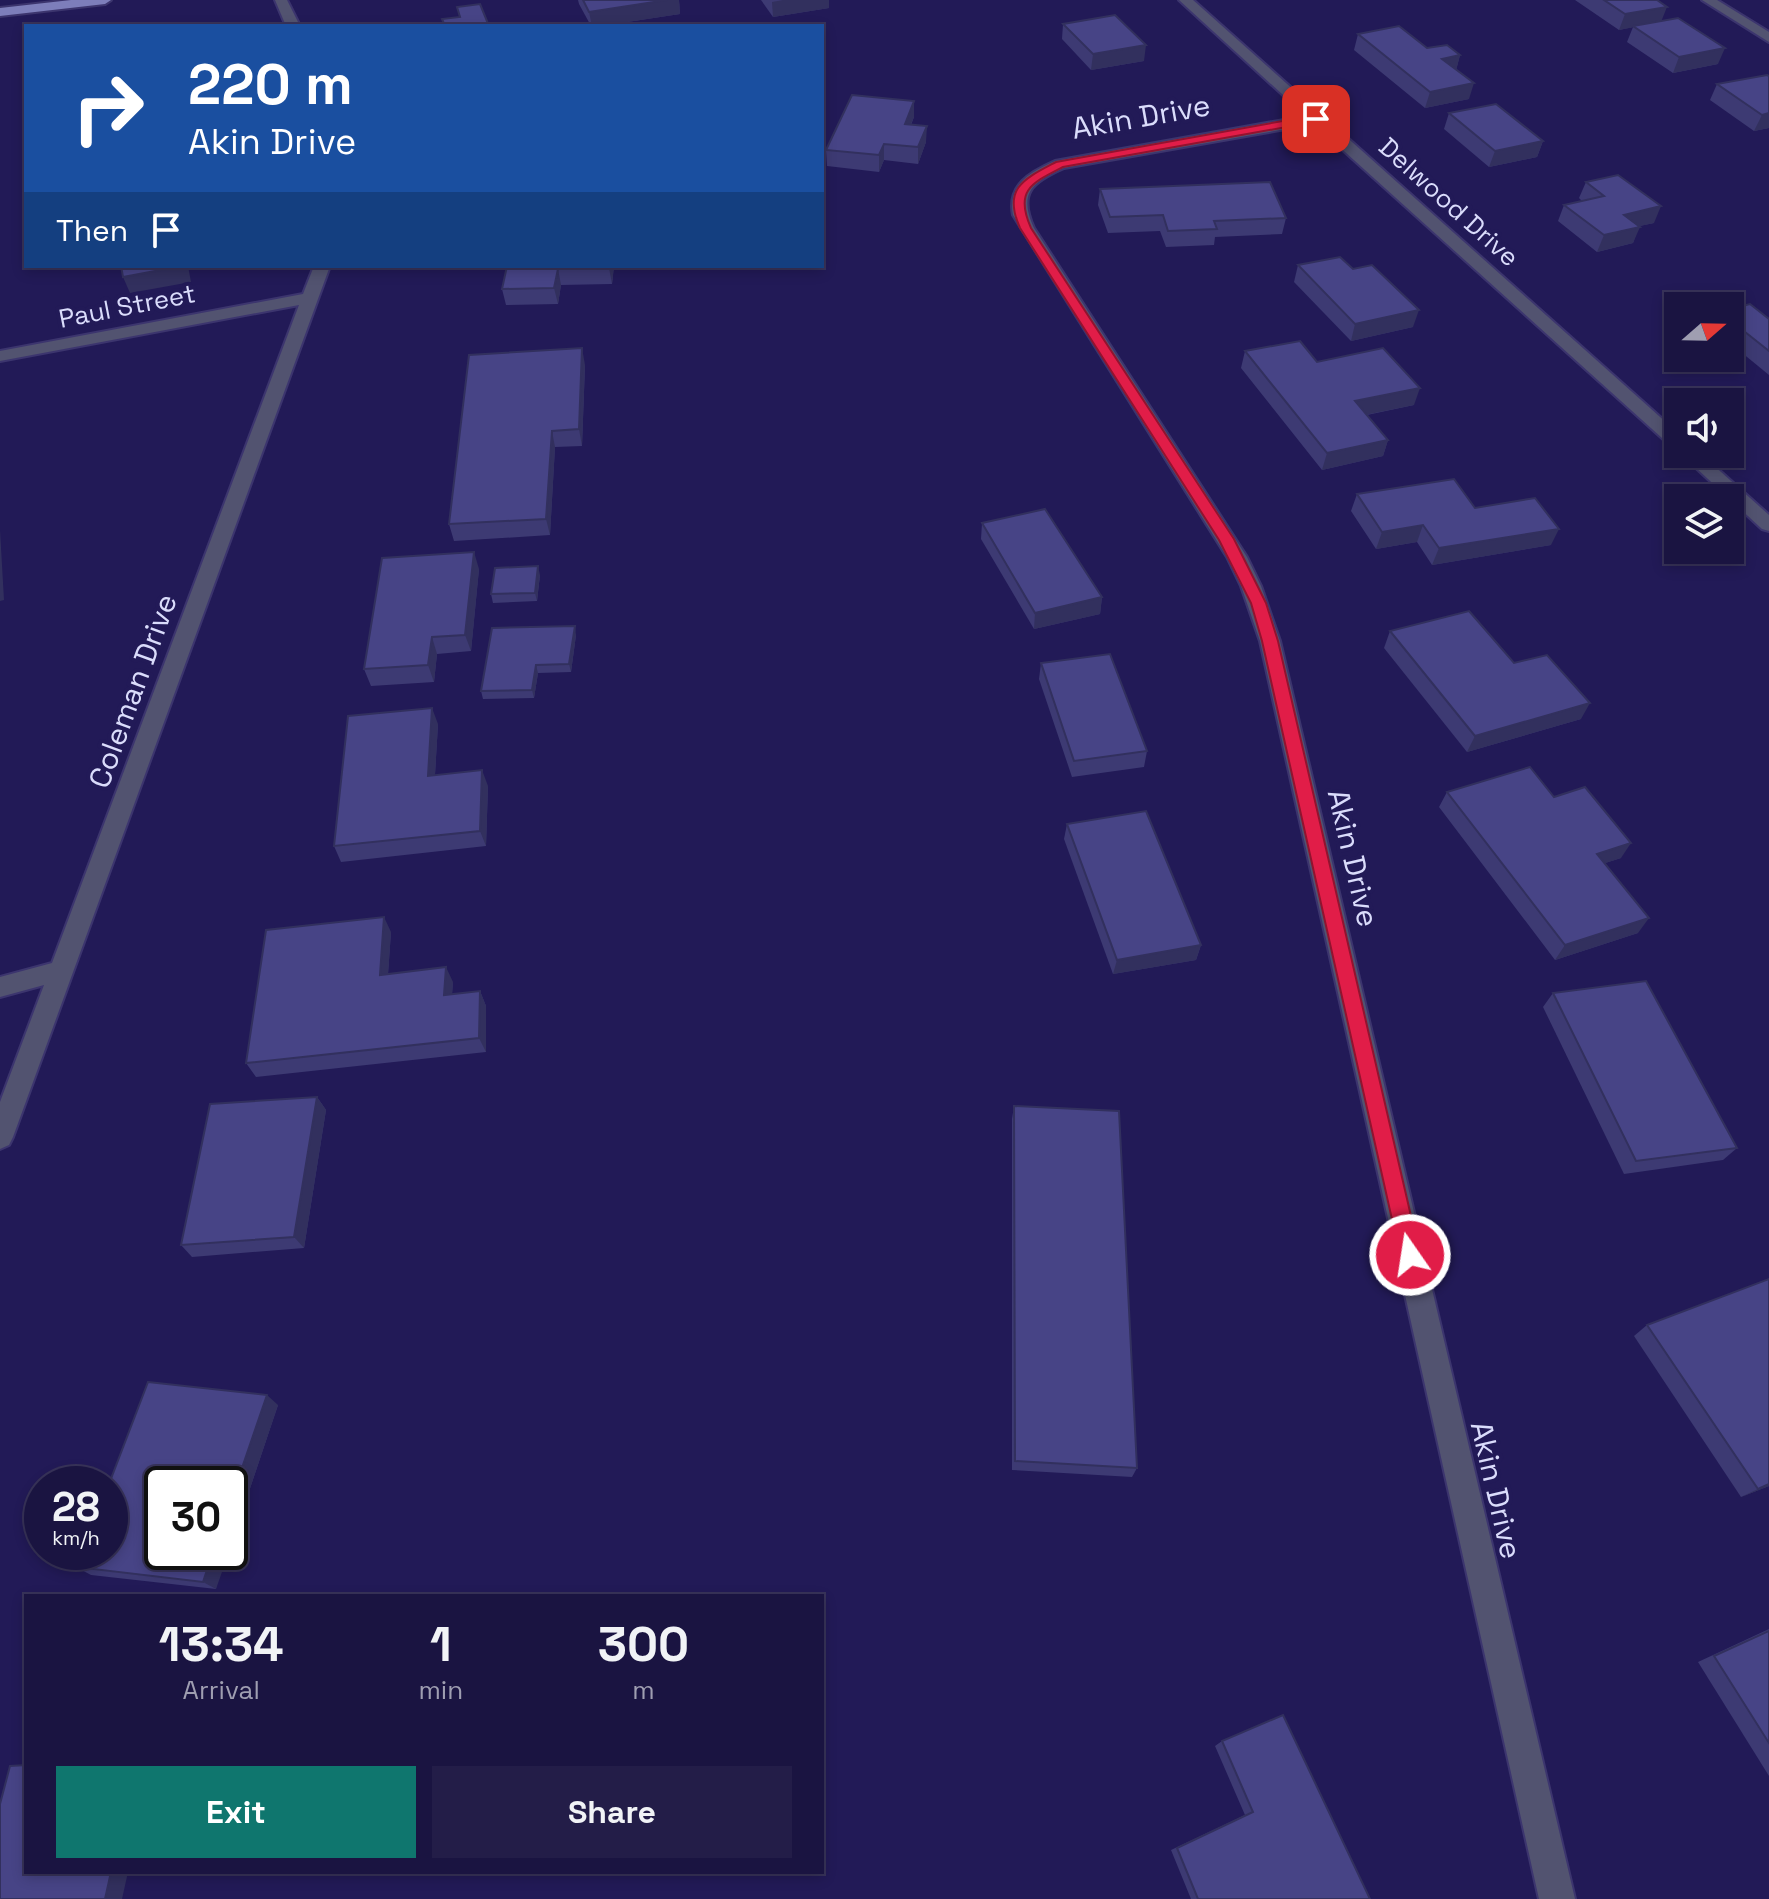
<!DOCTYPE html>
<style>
body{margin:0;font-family:"Space Grotesk",sans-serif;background:#231d48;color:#f1f3f6;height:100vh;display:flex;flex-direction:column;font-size:30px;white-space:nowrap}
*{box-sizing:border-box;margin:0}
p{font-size:26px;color:#9f9eb1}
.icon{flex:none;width:44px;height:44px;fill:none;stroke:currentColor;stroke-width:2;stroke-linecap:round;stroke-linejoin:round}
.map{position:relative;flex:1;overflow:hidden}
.drawer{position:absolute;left:24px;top:1594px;width:800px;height:280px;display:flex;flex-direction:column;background:#1a1441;border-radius:0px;box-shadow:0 4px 12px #0003,0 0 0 2px #38335a}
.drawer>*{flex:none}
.top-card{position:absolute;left:24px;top:24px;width:800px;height:244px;border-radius:0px;box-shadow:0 4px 12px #0003,0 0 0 2px #38335a;background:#1a4fa0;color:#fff;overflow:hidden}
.needle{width:52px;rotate:70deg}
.fabs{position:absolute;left:1664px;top:292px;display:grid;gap:16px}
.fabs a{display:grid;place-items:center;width:80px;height:80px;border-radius:0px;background:#1a1441;box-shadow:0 4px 12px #0003,0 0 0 2px #38335a;font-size:40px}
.speed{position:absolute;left:24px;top:1466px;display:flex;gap:16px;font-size:40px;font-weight:700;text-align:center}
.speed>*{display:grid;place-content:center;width:104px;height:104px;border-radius:50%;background:#1a1441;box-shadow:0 4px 12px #0003,0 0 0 2px #38335a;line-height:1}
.speed small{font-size:20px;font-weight:400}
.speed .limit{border:4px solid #111;border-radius:12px;background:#fff;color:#111}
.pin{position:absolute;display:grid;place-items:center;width:68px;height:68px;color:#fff;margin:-34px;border-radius:16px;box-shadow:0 4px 12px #0006}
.me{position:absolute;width:88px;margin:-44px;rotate:347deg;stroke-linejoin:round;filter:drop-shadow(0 0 6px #0008)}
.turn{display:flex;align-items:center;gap:28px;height:168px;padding:0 32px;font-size:36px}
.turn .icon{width:104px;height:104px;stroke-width:2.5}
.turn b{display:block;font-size:56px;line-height:68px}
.then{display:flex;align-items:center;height:76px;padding:0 32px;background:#0003;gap:16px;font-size:30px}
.eta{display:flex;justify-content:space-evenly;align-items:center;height:136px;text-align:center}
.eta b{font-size:48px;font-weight:700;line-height:56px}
.cta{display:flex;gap:16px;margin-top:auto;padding:16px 32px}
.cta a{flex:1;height:92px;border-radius:0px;background:#0f766e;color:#fff;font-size:32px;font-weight:700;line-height:92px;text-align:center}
.cta a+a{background:#231d48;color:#f1f3f6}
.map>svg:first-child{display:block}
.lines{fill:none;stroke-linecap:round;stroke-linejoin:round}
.minor-casing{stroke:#3c356e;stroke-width:4}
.major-casing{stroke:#3c356e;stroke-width:4}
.minor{fill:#525370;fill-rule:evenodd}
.major{fill:#7d7eba;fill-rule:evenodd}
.wall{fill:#3d3a73}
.shaded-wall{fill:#32305e}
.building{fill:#474486;stroke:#32305e;stroke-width:2}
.route{fill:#e11d48;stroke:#92132f;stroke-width:2}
.labels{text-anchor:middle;stroke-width:8;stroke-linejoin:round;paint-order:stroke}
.far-street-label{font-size:26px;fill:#dadcfb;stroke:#221a57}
.street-label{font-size:30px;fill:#dadcfb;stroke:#221a57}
</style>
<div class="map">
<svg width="1769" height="1899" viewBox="0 0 1769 1899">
<rect width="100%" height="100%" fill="#221a57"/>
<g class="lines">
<defs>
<g id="minor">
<path d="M 275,0 L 287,0 L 300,26 L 286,26 Z"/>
<path d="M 1179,0 L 1193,0 L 1678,433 L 1678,449 L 1672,447 L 1314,124 L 1064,168 C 1032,182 1018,193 1034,228 L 1247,557 L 1261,586 L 1280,641 L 1575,1899 L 1539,1899 L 1260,641 L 1241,586 L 1227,557 L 1013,215 C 1007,185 1030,172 1055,161 L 1306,116 Z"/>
<path d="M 1702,0 L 1717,0 L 1769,32 L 1769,42 Z"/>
<path d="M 314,266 L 330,266 L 13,1137 L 9,1145 L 0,1149 L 0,1102 L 44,985 L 0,997 L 0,977 L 52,963 L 299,305 L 0,361 L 0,351 L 303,294 Z"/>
<path d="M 1681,454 L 1701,454 L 1769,515 L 1769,531 L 1762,529 Z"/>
</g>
<path id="major" d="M 71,0 L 111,0 L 105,4 L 0,16 L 0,8 Z"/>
</defs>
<use href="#minor" class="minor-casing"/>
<use href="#major" class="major-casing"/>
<use href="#minor" class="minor"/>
<use href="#major" class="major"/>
</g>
<g class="wall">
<path d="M 578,0 L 679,0 L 680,14 L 601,26 L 591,26 L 579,4 Z"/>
<path d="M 761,0 L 829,0 L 829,8 L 773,17 Z"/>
<path d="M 1575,0 L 1657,0 L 1661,21 L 1718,64 L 1673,73 L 1627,42 L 1633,27 L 1619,30 Z"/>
<path d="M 1063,24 L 1144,61 L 1091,70 L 1062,39 Z"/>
<path d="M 1358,34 L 1460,55 L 1456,70 L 1469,99 L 1425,108 L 1354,50 Z"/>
<path d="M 1769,76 L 1769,128 L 1754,131 L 1710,100 L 1717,84 Z"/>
<path d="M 914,101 L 914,117 L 911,125 L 926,142 L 918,164 L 884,160 L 879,172 L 827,166 L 826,150 Z"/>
<path d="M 1449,113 L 1543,141 L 1537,157 L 1489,167 L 1444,129 Z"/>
<path d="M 1586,182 L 1654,223 L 1639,226 L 1633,243 L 1597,252 L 1558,221 L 1564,205 L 1582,201 L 1579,198 Z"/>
<path d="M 1100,189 L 1286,218 L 1282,234 L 1215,237 L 1214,245 L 1166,247 L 1160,231 L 1108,233 L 1098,205 Z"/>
<path d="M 1298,265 L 1353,269 L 1413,327 L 1351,341 L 1294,282 Z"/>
<path d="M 507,266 L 614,266 L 612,284 L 561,285 L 558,304 L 506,305 L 502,289 Z"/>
<path d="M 1730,309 L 1769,319 L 1769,375 L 1730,343 Z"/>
<path d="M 1245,351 L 1317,362 L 1414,405 L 1367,415 L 1388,440 L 1383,456 L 1322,470 L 1241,368 Z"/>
<path d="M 585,365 L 582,446 L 555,447 L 550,535 L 454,541 L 449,524 Z"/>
<path d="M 1357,494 L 1475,508 L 1551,545 L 1432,565 L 1417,542 L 1376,549 L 1351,511 Z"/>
<path d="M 982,523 L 1102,597 L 1100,614 L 1034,629 L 981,539 Z"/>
<path d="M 479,569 L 471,651 L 437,654 L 434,682 L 371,686 L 364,669 Z"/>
<path d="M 540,575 L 537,601 L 493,603 L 491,594 Z"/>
<path d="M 1390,631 L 1514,663 L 1581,719 L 1467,752 L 1384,648 Z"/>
<path d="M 576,635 L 571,672 L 538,673 L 534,698 L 483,699 L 481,691 Z"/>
<path d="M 1041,663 L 1147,751 L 1144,767 L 1072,777 L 1039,679 Z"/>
<path d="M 438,724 L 435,775 L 488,786 L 486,846 L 341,862 L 334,846 Z"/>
<path d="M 1447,792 L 1554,797 L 1621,858 L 1605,863 L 1638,933 L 1555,960 L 1439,807 Z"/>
<path d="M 1067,824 L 1201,945 L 1196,960 L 1113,974 L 1064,839 Z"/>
<path d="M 391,932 L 388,974 L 453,982 L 452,994 L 480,991 L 486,1006 L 486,1052 L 256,1077 L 246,1063 Z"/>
<path d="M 1553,993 L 1737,1148 L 1723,1160 L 1624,1174 L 1543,1007 Z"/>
<path d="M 317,1097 L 326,1110 L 304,1248 L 192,1257 L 181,1245 Z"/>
<path d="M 1014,1106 L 1137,1468 L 1132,1477 L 1012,1470 L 1012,1119 Z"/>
<path d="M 1769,1279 L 1769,1486 L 1741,1497 L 1634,1336 L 1647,1325 Z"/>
<path d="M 278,1405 L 230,1548 L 230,1484 L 216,1589 L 91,1575 L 76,1567 Z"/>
<path d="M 1769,1629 L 1769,1776 L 1698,1662 Z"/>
<path d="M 1222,1741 L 1370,1899 L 1191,1899 L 1171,1850 L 1245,1815 L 1215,1746 Z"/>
</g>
<g class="shaded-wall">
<path d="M 667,0 L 679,0 L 680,14 L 601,26 L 592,26 L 589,12 Z"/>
<path d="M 783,0 L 829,0 L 829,8 L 773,17 L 772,2 Z"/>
<path d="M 1667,7 L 1661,22 L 1619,30 L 1625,14 Z"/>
<path d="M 1146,45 L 1144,61 L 1091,70 L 1093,54 Z"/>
<path d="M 1725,48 L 1718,64 L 1673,73 L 1679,57 Z"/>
<path d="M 1460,55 L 1456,71 L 1442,59 Z"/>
<path d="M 1474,83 L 1469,99 L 1425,108 L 1430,92 Z"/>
<path d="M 914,101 L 914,117 L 904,140 L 905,124 Z"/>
<path d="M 1769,113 L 1769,128 L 1754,131 L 1762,115 Z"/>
<path d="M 927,126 L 926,142 L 918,164 L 918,147 Z"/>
<path d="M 1543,141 L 1537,157 L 1489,167 L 1495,151 Z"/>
<path d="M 884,144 L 884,160 L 879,172 L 879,155 Z"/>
<path d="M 1661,206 L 1654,223 L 1617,231 L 1624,215 Z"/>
<path d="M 1640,227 L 1633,243 L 1597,252 L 1604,235 Z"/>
<path d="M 182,266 L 188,266 L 191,282 L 130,293 L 123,277 Z"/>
<path d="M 609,266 L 614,266 L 612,284 L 609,268 Z"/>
<path d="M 558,269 L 561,285 L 558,304 L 554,288 Z"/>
<path d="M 1419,310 L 1413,327 L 1351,341 L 1355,324 Z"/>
<path d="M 582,348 L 585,365 L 582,446 L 579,429 Z"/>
<path d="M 1420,388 L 1414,405 L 1350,418 L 1355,401 Z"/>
<path d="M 552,431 L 555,447 L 550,535 L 546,519 Z"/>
<path d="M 1388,440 L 1383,456 L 1322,470 L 1327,453 Z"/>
<path d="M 1423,525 L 1417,542 L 1376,549 L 1382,532 Z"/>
<path d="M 1559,529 L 1551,545 L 1432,565 L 1439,548 Z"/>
<path d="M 0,530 L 4,600 L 0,601 Z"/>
<path d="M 474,552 L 479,569 L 471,651 L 465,635 Z"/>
<path d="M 538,566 L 540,575 L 537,601 L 535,593 Z"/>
<path d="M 1102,597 L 1100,614 L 1034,629 L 1035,613 Z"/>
<path d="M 575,626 L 576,635 L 571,672 L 569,664 Z"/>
<path d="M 432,637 L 437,654 L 434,682 L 428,665 Z"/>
<path d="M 536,665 L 538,673 L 534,698 L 532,690 Z"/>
<path d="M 1590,703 L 1581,719 L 1467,752 L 1475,736 Z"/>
<path d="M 432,708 L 438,724 L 434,791 L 428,776 Z"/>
<path d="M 482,770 L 488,786 L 486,846 L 480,831 Z"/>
<path d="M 1631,843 L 1621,858 L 1587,869 L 1597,854 Z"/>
<path d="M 384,917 L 391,932 L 387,989 L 380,975 Z"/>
<path d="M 1649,918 L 1638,933 L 1555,960 L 1565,945 Z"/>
<path d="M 1201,945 L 1196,960 L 1113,974 L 1117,960 Z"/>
<path d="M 446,967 L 453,982 L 451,1009 L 444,995 Z"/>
<path d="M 480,991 L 486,1006 L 486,1052 L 479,1038 Z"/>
<path d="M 317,1097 L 326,1110 L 304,1248 L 294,1237 Z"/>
<path d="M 267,1395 L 278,1405 L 230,1548 L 230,1503 Z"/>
<path d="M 1769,1484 L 1769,1486 L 1741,1497 L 1758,1489 Z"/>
<path d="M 213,1552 L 229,1552 L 216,1589 L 203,1582 Z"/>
<path d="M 111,1872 L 128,1872 L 122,1899 L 105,1899 Z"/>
</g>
<g class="building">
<path d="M 583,0 L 667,0 L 589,12 Z"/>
<path d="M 1604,0 L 1657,0 L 1667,7 L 1625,14 Z"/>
<path d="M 480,4 L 489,26 L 445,26 L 442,19 L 460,17 L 457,7 Z"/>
<path d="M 1115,15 L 1146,45 L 1093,54 L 1063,24 Z"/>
<path d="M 1678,18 L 1725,48 L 1679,57 L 1633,26 Z"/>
<path d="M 1399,26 L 1427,48 L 1447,45 L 1460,55 L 1442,59 L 1474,83 L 1430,92 L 1358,34 Z"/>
<path d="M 1767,75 L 1769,76 L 1769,113 L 1762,115 L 1717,84 Z"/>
<path d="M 852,95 L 914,101 L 905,124 L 927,126 L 918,147 L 884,144 L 879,155 L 826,150 Z"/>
<path d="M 1496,104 L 1543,141 L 1495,151 L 1449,113 Z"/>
<path d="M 1618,175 L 1661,206 L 1624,215 L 1640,227 L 1604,235 L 1564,205 L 1604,196 L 1586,182 Z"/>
<path d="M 1270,182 L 1286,218 L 1214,221 L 1217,229 L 1168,231 L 1163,215 L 1110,217 L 1100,189 Z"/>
<path d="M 1340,257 L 1353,269 L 1372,265 L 1419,310 L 1355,324 L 1298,265 Z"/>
<path d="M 121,266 L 182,266 L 123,277 Z"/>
<path d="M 507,266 L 609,266 L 609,268 L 558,269 L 554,288 L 502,289 Z"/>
<path d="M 1750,304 L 1769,319 L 1769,351 L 1730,320 L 1730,309 Z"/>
<path d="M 1300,341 L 1317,362 L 1383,348 L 1420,388 L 1355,401 L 1388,440 L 1327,453 L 1245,351 Z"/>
<path d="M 582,348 L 579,429 L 552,431 L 546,519 L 449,524 L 469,355 Z"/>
<path d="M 1454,479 L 1475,508 L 1535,498 L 1559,529 L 1439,548 L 1423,525 L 1382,532 L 1357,494 Z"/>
<path d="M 1045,509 L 1102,597 L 1035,613 L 982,523 Z"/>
<path d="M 474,552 L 465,635 L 432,637 L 428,665 L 364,669 L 382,558 Z"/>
<path d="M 538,566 L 535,593 L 491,594 L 495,568 Z"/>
<path d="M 1469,611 L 1514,663 L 1547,655 L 1590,703 L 1475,736 L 1390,631 Z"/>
<path d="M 575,626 L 569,664 L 536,665 L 532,690 L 481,691 L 492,628 Z"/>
<path d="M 1110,654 L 1147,751 L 1074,761 L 1041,663 Z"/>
<path d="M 432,708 L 428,776 L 482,770 L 480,831 L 334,846 L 348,716 Z"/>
<path d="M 1530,767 L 1554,797 L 1585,787 L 1631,843 L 1597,854 L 1649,918 L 1565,945 L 1447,792 Z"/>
<path d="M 1146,811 L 1201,945 L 1117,960 L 1067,824 Z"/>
<path d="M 384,917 L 380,975 L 446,967 L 444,995 L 480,991 L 479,1038 L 246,1063 L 266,930 Z"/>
<path d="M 1646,981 L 1737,1148 L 1636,1161 L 1553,993 Z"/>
<path d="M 317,1097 L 294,1237 L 181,1245 L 210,1104 Z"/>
<path d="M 1014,1106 L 1119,1111 L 1137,1468 L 1015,1461 Z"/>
<path d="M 1769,1279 L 1769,1484 L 1758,1489 L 1647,1325 Z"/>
<path d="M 148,1382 L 267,1395 L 230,1503 L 230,1484 L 162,1484 L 162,1552 L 213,1552 L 203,1582 L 76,1567 L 82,1552 L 110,1552 L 110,1484 L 109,1484 Z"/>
<path d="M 1769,1631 L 1769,1743 L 1714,1656 Z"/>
<path d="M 1283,1715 L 1370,1899 L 1198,1899 L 1177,1848 L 1253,1812 L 1222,1741 Z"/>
<path d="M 26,1765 L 26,1872 L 111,1872 L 105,1899 L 0,1899 L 0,1804 L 10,1766 Z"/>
</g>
<path class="route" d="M 1316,115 L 1320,116 L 1320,121 L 1063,167 C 1032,183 1014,190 1031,228 L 1234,539 L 1266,603 L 1278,641 L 1420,1255 L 1417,1262 L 1410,1264 L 1403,1262 L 1400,1255 L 1262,641 L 1251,603 L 1219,540 L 1020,228 C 1002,188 1024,179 1056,162 Z"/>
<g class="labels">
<g class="far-street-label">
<text transform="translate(1449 202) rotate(42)" y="9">Delwood Drive</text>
<text transform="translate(127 306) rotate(-11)" y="9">Paul Street</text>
</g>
<g class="street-label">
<text transform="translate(1141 117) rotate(-10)" y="10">Akin Drive</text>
<text transform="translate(133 691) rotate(-70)" y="10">Coleman Drive</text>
<text transform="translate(1353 858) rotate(77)" y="10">Akin Drive</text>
<text transform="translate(1496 1490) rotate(77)" y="10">Akin Drive</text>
</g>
</g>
</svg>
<div class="fabs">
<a><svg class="needle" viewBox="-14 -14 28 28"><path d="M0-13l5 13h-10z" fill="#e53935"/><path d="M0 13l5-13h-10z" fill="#9f9eb1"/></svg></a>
<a><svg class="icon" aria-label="sound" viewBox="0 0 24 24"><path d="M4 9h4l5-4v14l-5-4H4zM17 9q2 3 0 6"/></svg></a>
<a><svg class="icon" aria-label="layers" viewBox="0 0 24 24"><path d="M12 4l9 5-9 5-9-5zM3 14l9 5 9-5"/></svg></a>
</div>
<div class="speed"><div>28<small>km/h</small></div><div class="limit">30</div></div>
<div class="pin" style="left:1316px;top:119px;background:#d93025"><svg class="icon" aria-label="arrive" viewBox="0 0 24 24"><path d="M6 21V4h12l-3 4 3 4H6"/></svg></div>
<svg class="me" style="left:1410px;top:1255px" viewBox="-20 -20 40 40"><circle r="17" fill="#e11d48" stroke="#fff" stroke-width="3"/><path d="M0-11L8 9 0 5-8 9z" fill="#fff"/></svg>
<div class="top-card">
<div class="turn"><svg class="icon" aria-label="right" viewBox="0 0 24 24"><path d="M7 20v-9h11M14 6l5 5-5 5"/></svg><div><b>220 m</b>Akin Drive</div></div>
<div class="then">Then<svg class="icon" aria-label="arrive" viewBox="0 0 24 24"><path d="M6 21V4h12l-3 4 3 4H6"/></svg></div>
</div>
<section class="drawer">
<div class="eta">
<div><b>13:34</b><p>Arrival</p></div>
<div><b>1</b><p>min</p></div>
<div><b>300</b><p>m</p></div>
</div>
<div class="cta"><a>Exit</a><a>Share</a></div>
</section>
</div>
